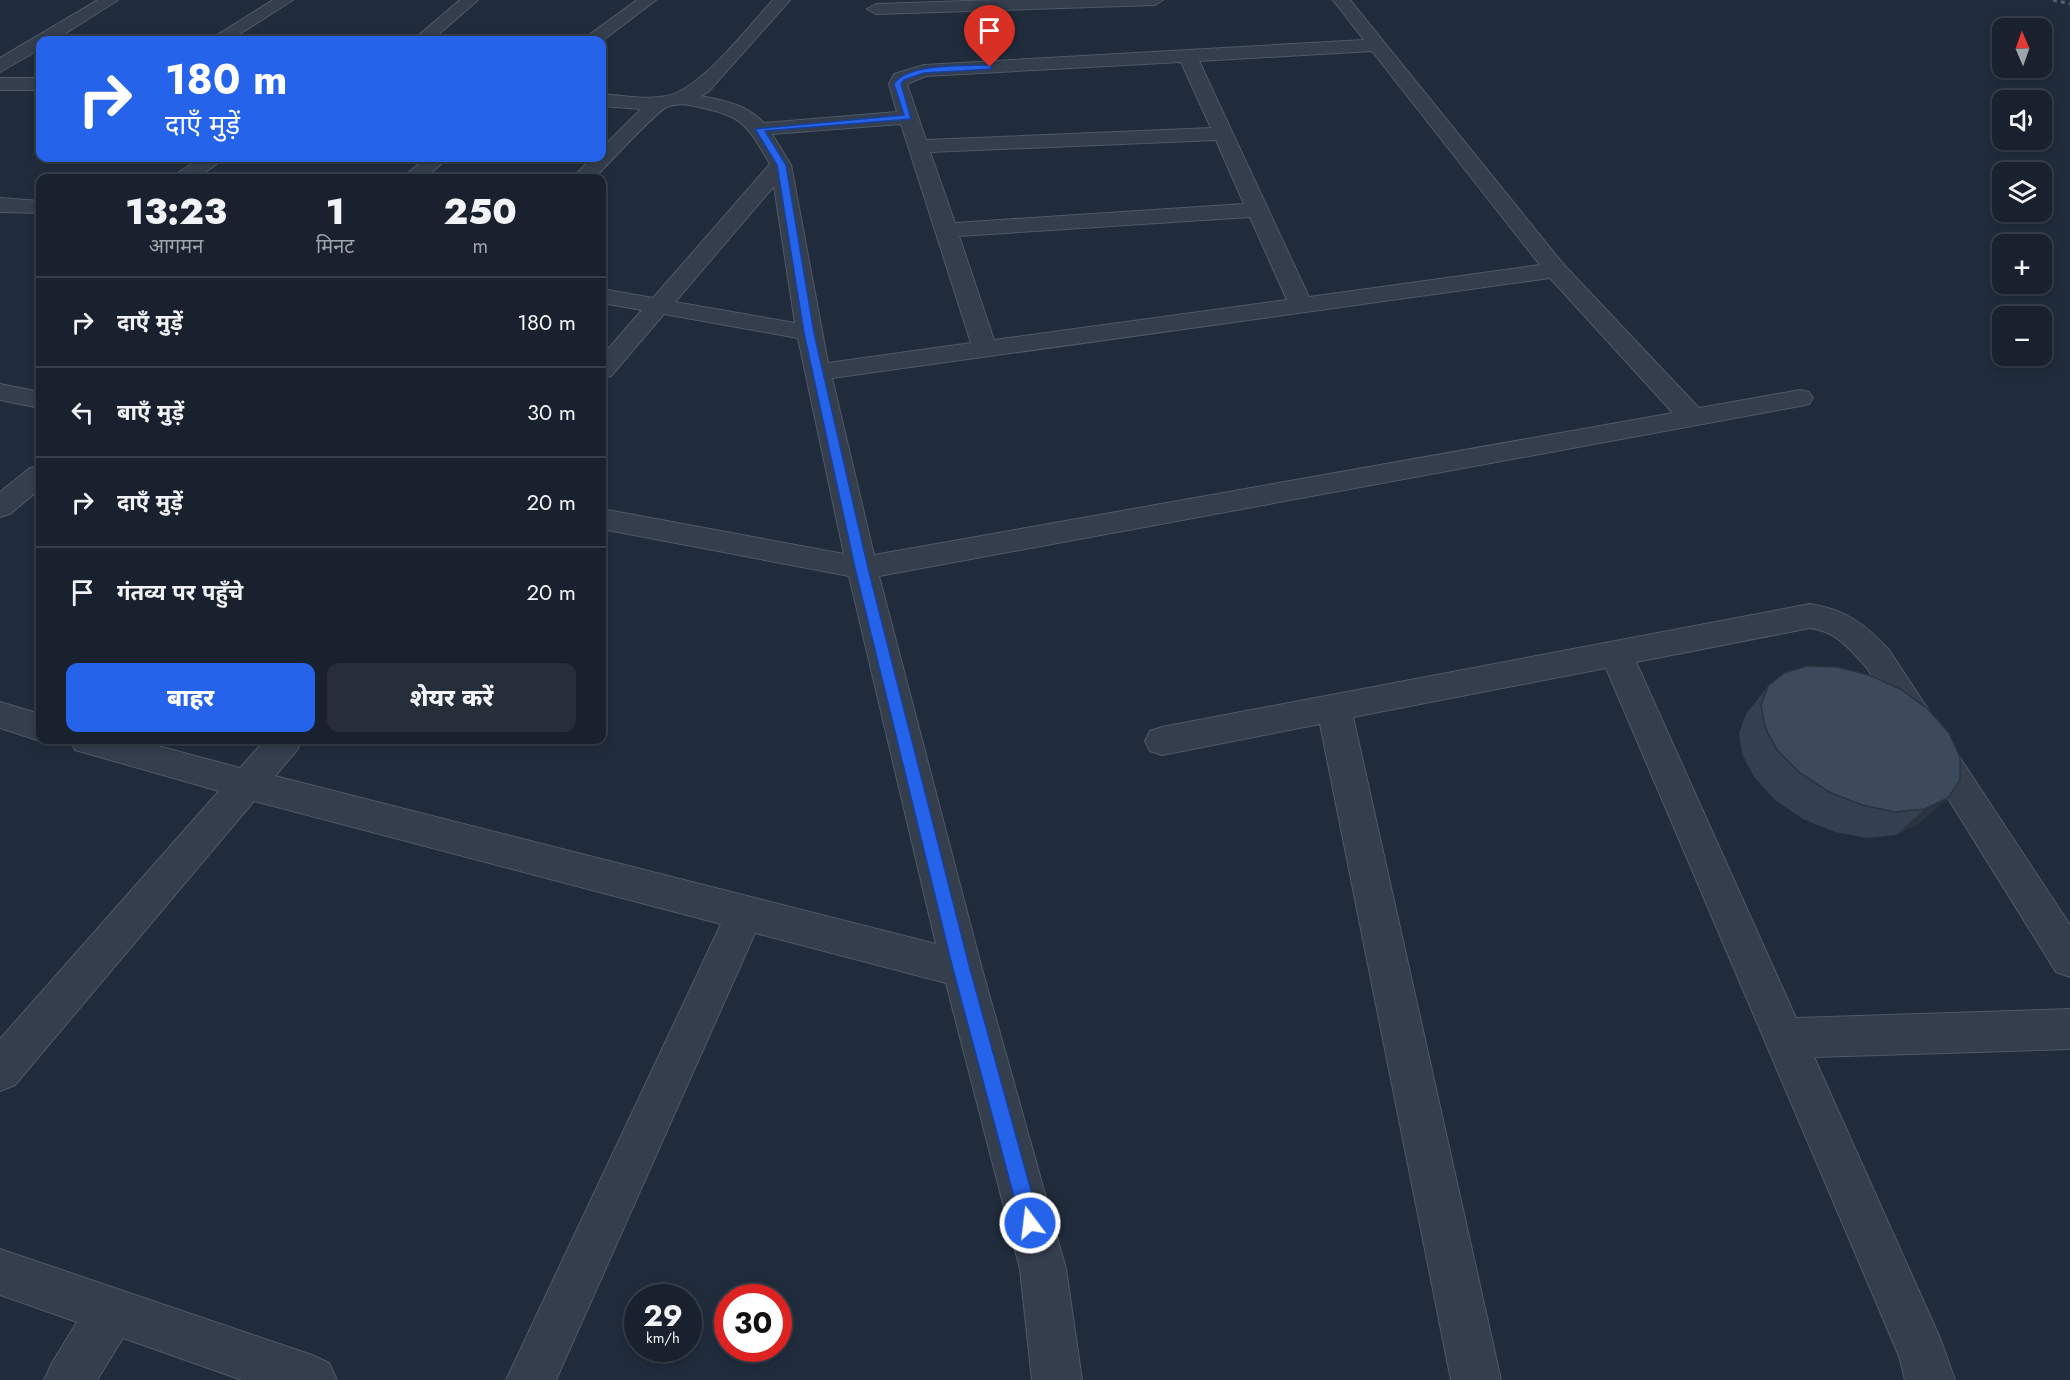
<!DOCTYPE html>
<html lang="hi">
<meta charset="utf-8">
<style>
body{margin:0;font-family:Jost,"Noto Sans Devanagari",sans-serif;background:#252e39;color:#f1f3f6;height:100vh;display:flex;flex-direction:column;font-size:22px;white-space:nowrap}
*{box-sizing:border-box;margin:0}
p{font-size:20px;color:#9fa3aa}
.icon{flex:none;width:33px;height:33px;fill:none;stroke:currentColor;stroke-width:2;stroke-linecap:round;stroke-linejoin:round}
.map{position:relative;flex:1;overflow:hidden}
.panel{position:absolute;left:36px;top:174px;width:570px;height:570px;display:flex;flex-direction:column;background:#18212d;border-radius:12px;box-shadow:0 3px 9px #0003,0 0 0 2px #363e49}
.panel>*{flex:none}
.top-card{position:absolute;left:36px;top:36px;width:570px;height:126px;border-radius:12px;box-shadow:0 3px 9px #0003,0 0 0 2px #363e49;background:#2563eb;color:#fff;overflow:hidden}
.needle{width:39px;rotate:358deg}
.tools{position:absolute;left:1992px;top:18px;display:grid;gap:12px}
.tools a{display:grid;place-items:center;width:60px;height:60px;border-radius:12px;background:#18212d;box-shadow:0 3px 9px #0003,0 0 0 2px #363e49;font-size:30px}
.speed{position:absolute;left:624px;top:1284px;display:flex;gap:12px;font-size:30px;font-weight:700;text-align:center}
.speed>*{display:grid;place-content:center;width:78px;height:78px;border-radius:50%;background:#18212d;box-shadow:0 3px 9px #0003,0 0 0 2px #363e49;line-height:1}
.speed small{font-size:15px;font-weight:400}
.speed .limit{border:9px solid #d22;background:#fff;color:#111}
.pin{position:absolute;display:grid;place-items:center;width:51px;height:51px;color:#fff;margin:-62px -26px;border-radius:50% 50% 50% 0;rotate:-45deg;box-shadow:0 0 6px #0007}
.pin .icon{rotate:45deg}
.me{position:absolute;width:66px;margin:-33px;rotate:345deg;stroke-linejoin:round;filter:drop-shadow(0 0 4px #0008)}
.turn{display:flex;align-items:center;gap:21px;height:126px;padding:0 30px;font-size:27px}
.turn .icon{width:78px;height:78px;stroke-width:2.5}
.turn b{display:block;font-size:42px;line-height:51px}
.eta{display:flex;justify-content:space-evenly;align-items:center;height:102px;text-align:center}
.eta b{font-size:36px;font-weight:800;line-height:42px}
.button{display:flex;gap:12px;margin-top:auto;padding:12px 30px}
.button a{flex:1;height:69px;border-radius:12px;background:#2563eb;color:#fff;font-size:24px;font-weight:800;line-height:69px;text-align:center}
.button a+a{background:#252e39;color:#f1f3f6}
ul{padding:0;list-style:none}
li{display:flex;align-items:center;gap:18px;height:90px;padding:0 30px;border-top:2px solid #363e49}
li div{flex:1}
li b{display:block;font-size:22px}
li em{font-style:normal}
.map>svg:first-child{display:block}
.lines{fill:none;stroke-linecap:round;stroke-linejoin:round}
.minor-casing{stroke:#4f5967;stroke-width:2}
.minor{fill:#343e4c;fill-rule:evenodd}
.rail{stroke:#566274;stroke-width:3;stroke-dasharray:4 4;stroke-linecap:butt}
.wall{fill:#34404f}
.shaded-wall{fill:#2a3440}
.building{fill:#3c4a5c;stroke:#2a3440;stroke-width:1.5}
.route{fill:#2563eb;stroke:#184099;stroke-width:1.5}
</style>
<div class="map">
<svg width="2070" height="1380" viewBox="0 0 2070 1380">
<rect width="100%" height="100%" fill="#202c3c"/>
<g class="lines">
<defs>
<g id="minor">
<path d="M 98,0 L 118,0 L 55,40 L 40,40 L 40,49 L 0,72 L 0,58 Z"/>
<path d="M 273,0 L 293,0 L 230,40 L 209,40 Z"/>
<path d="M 460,0 L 478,0 L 432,40 L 413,40 Z"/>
<path d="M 637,0 L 656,0 L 602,41 L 582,40 Z"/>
<path d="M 773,0 L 790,0 L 708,92 L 701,96 C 726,101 745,104 764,123 L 897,112 L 889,84 L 894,74 L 924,65 L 1364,40 L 1333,0 L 1350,0 L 1564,265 L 1699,408 L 1800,390 L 1809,392 L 1813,398 L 1809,404 L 1800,406 L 879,576 L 982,969 L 1066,1269 L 1082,1380 L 1032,1380 L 1020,1269 L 946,983 L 755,933 L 556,1380 L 506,1380 L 721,924 L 254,801 L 15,1085 L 0,1091 L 0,1039 L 219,791 L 75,750 L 70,740 L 136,740 L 240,768 L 265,740 L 302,740 L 297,750 L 275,776 L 936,944 L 849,576 L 602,529 L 602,509 L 844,554 L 798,338 L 664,314 L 611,376 L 602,379 L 602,356 L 642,310 L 602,303 L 602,289 L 653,298 L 770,164 C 749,129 746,117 703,108 C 691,105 680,102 667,107 C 655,112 607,166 594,178 L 572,178 L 592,158 L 602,158 L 602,148 L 641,109 L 602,106 L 602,94 C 623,96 645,100 667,96 C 701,89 748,27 773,0 ZM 1372,51 L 1540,265 L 1309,297 L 1199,61 ZM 1181,62 L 1211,128 L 926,140 L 907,84 L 926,76 ZM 901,124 L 971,343 L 828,363 L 791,165 L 772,134 ZM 1216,140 L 1244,204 L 955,223 L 930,152 ZM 774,186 L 795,323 L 675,302 ZM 1250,217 L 1287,300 L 994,340 L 959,236 ZM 1550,278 L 1673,413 L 874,555 L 832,378 Z"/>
<path d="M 996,0 L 1163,0 L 1155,5 L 876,14 L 867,9 L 876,4 Z"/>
<rect x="0" y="78" width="40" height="12"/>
<path d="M 201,158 L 225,158 L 197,178 L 173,178 L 176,174 Z"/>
<path d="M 426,158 L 448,158 L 425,178 L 402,178 Z"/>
<path d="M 0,198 L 40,201 L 40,213 L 0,212 Z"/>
<path d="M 0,384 L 40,392 L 40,408 L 0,400 Z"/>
<path d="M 40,466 L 40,489 L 10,514 L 0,517 L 0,492 L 30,468 Z"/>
<path d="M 1810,604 C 1845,609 1866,625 1889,650 L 2070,925 L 2070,977 L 2056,972 L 1867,668 C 1850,649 1836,631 1810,628 L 1636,662 L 1796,1018 L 2070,1009 L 2070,1049 L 1814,1057 L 1940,1338 L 1955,1380 L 1905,1380 L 1899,1356 L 1606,668 L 1353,717 L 1501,1380 L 1451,1380 L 1320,724 L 1162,755 L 1150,751 L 1145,741 L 1150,731 L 1162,727 Z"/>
<path d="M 0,702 L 40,714 L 40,740 L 43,740 L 40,741 L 0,728 Z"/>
<path d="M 0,1249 L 312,1355 L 329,1363 L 337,1380 L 242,1380 L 123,1338 L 97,1380 L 44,1380 L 52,1363 L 77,1322 L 0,1295 Z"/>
</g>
</defs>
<use href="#minor" class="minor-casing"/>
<use href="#minor" class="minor"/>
<path class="rail" d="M 2053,0 L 2070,4"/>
</g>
<path class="wall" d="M 1768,686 L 1948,798 L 1918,824 L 1896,835 L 1867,838 L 1835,832 L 1803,819 L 1775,800 L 1754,777 L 1742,754 L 1739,733 L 1746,714 Z"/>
<path class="shaded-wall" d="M 1948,798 L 1918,824 L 1896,835 L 1925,809 Z"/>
<path class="building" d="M 1807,666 L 1837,667 L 1869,675 L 1900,689 L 1928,709 L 1949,733 L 1960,757 L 1960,780 L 1948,798 L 1925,809 L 1895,812 L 1862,805 L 1829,792 L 1800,773 L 1777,750 L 1765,727 L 1761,705 L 1768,686 L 1784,673 Z"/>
<path class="route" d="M 990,65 L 992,69 L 924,73 L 904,80 L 901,84 L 911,119 L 765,131 L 786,165 L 814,333 L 868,568 L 970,969 L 1040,1223 L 1037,1230 L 1030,1233 L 1024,1230 L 1021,1223 L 953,969 L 855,568 L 804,333 L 777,165 L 755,129 L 904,115 L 894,84 C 907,63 965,66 990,65 Z"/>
</svg>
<div class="tools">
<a><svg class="needle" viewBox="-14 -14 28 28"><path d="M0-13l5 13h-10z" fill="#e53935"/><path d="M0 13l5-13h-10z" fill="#9fa3aa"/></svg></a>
<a><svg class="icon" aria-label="sound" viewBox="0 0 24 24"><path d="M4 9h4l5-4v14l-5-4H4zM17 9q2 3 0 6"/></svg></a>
<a><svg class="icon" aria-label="layers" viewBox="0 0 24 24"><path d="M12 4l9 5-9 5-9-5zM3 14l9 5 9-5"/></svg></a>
<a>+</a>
<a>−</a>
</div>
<div class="speed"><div>29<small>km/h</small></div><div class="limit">30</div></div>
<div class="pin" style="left:990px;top:67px;background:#d93025"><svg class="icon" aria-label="arrive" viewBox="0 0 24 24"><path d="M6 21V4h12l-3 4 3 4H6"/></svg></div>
<svg class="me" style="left:1030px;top:1223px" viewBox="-20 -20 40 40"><circle r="17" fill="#2563eb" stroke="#fff" stroke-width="3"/><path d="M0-11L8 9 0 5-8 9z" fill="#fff"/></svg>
<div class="top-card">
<div class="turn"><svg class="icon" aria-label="right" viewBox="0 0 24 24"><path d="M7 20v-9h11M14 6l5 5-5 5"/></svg><div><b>180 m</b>दाएँ मुड़ें</div></div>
</div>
<section class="panel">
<div class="eta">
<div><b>13:23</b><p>आगमन</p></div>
<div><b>1</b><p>मिनट</p></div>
<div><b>250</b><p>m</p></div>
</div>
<ul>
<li><svg class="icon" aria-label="right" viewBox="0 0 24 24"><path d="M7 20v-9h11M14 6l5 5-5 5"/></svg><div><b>दाएँ मुड़ें</b></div><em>180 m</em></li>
<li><svg class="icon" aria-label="left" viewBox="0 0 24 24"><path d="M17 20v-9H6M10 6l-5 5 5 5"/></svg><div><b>बाएँ मुड़ें</b></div><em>30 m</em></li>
<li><svg class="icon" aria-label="right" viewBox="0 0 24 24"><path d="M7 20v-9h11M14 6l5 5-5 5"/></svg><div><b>दाएँ मुड़ें</b></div><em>20 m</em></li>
<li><svg class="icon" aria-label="arrive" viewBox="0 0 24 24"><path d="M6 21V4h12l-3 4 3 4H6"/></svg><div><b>गंतव्य पर पहुँचे</b></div><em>20 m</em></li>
</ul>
<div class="button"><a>बाहर</a><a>शेयर करें</a></div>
</section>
</div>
